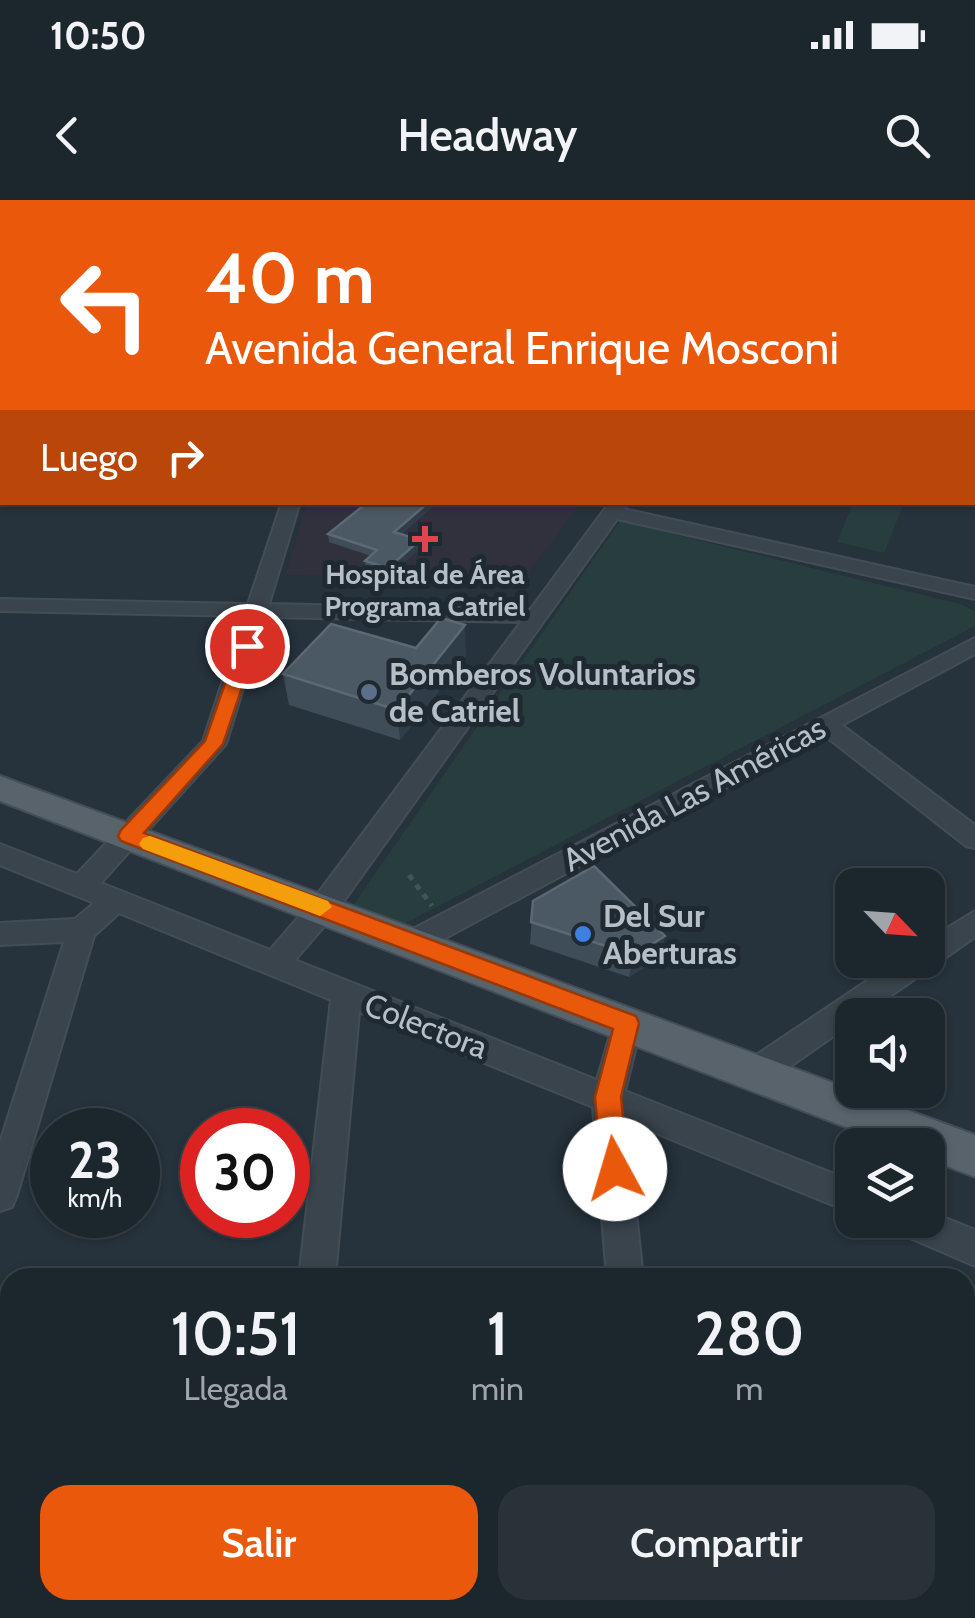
<!DOCTYPE html>
<html lang="es">
<meta charset="utf-8">
<style>
body{margin:0;font-family:Cabin,sans-serif;background:#293239;color:#f1f3f6;height:100vh;display:flex;flex-direction:column;font-size:38px;white-space:nowrap}
*{box-sizing:border-box;margin:0}
p{font-size:32px;color:#a0a5aa}
.icon{flex:none;width:55px;height:55px;fill:none;stroke:currentColor;stroke-width:2;stroke-linecap:round;stroke-linejoin:round}
.map{position:relative;flex:1;overflow:hidden}
.drawer{position:absolute;left:0px;top:1068px;width:975px;height:352px;display:flex;flex-direction:column;background:#1c262d;border-radius:30px 30px 0 0;box-shadow:0 2px 8px #0004,0 0 0 2px #3a4349}
.drawer>*{flex:none}
.guide{position:absolute;left:0px;top:0px;width:975px;height:305px;box-shadow:0 2px 8px #0004,0 0 0 2px #3a4349;background:#ea580c;color:#fff;overflow:hidden}
.needle{width:65px;rotate:115deg}
.buttons{position:absolute;left:835px;top:668px;display:grid;gap:20px}
.buttons a{display:grid;place-items:center;width:110px;height:110px;border-radius:20px;background:#1c262d;box-shadow:0 2px 8px #0004,0 0 0 2px #3a4349;font-size:50px}
.speed{position:absolute;left:30px;top:908px;display:flex;gap:20px;font-size:50px;font-weight:700;text-align:center}
.speed>*{display:grid;place-content:center;width:130px;height:130px;border-radius:50%;background:#1c262d;box-shadow:0 2px 8px #0004,0 0 0 2px #3a4349;line-height:1}
.speed small{font-size:25px;font-weight:400}
.speed .limit{border:15px solid #d22;background:#fff;color:#111}
.pin{position:absolute;display:grid;place-items:center;width:85px;height:85px;color:#fff;margin:-42px;border:5px solid #fff;border-radius:50%;box-shadow:0 2px 10px #0007}
.me{position:absolute;width:110px;margin:-55px;rotate:354deg;stroke-linejoin:round;filter:drop-shadow(0 0 8px #0008)}
.turn{display:flex;align-items:center;gap:35px;height:210px;padding:0 40px;font-size:45px}
.turn .icon{width:130px;height:130px;stroke-width:2.5}
.turn b{display:block;font-size:70px;line-height:85px}
.then{display:flex;align-items:center;height:95px;padding:0 40px;background:#0003;gap:20px;font-size:38px}
.eta{display:flex;justify-content:space-evenly;align-items:center;height:170px;text-align:center}
.eta b{font-size:60px;font-weight:600;line-height:70px}
.cta{display:flex;gap:20px;margin-top:auto;padding:20px 40px}
.cta a{flex:1;height:115px;border-radius:30px;background:#ea580c;color:#fff;font-size:40px;font-weight:600;line-height:115px;text-align:center}
.cta a+a{background:#293239;color:#f1f3f6}
.status{display:flex;justify-content:space-between;align-items:center;height:70px;padding:0 50px;background:#1c262d;direction:ltr}
.status svg{height:28px;fill:currentColor}
header{display:flex;justify-content:space-between;align-items:center;height:130px;padding:0 40px;background:#1c262d;font-size:45px;font-weight:600}
.map>svg:first-child{display:block}
.medical{fill:#31313e}
.green{fill:#283d3d}
.lines{fill:none;stroke-linecap:round;stroke-linejoin:round}
.minor-casing{stroke:#434d56;stroke-width:4}
.major-casing{stroke:#434d56;stroke-width:4}
.path{stroke:#415555;stroke-width:5;stroke-dasharray:6 6;stroke-linecap:butt}
.minor{fill:#3a444d;fill-rule:evenodd}
.major{fill:#58636c;fill-rule:evenodd}
.wall{fill:#3e4d58}
.shaded-wall{fill:#2f3d48}
.building{fill:#4b5964;stroke:#5c6974;stroke-width:2.5}
.route{fill:#ea580c;stroke:#983908;stroke-width:2.5}
.slow{fill:#f59e0b}
.health-dot{fill:#e0444e;stroke:#1f2932;stroke-width:4}
.service-dot{fill:#5c6f8a;stroke:#1f2932;stroke-width:4}
.shop-dot{fill:#3f7fe0;stroke:#1f2932;stroke-width:4}
.labels{text-anchor:middle;stroke-width:10;stroke-linejoin:round;paint-order:stroke}
.far-poi-label{font-size:28px;font-weight:bold;fill:#b6bfc8;stroke:#1f2932}
.poi-label{font-size:32px;font-weight:bold;fill:#b6bfc8;stroke:#1f2932;text-anchor:start}
.street-label{font-size:32px;fill:#b6bfc8;stroke:#1f2932}
</style>
<div class="status"><b>10:50</b><svg viewBox="0 0 49 12"><path d="M0 12V9h3v3zM5 12V6h3v6zM10 12V3h3v9zM15 12V0h3v12zM26 1h20v11H26zM47 4h2v5h-2z"/></svg></div>
<header><svg class="icon" aria-label="back" viewBox="0 0 24 24"><path d="M15 5l-7 7 7 7"/></svg>Headway<svg class="icon" aria-label="search" viewBox="0 0 24 24"><circle cx="10" cy="10" r="6"/><path d="M15 15l6 6"/></svg></header>
<div class="map">
<svg width="975" height="1418" viewBox="0 0 975 1418">
<rect width="100%" height="100%" fill="#26323c"/>
<path class="medical" d="M 307,303 L 581,303 L 525,377 L 285,375 Z"/>
<g class="green">
<path d="M 853,303 L 904,303 L 884,353 L 837,342 Z"/>
<path d="M 620,321 L 960,404 L 975,411 L 975,426 L 404,724 L 354,704 Z"/>
</g>
<g class="lines">
<defs>
<g id="minor">
<path d="M 331,0 L 343,0 L 343,2 L 332,2 Z"/>
<path d="M 464,0 L 476,0 L 477,2 L 466,2 Z"/>
<path d="M 584,0 L 596,0 L 598,2 L 586,2 Z"/>
<path d="M 0,20 L 2,21 L 2,27 L 0,28 Z"/>
<rect x="0" y="64" width="2" height="8"/>
<path d="M 972,68 L 975,69 L 975,77 L 972,76 Z"/>
<path d="M 972,107 L 975,107 L 972,116 Z"/>
<path d="M 0,173 L 2,174 L 2,183 L 0,183 Z"/>
<path d="M 2,215 L 2,230 L 0,231 L 0,216 Z"/>
<rect x="0" y="283" width="2" height="10"/>
<path d="M 282,302 L 300,302 L 269,404 L 530,410 L 610,302 L 629,302 L 624,309 L 975,387 L 975,399 L 617,319 L 333,716 L 295,760 L 597,880 L 616,814 L 627,810 L 638,814 L 642,823 L 625,891 L 852,981 L 852,1013 L 626,921 L 643,1078 L 607,1078 L 593,907 L 359,812 L 335,1078 L 299,1078 L 331,800 L 119,713 L 94,736 L 17,995 L 12,1007 L 0,1011 L 0,942 L 64,742 L 0,745 L 0,723 L 75,719 L 94,703 L 0,665 L 0,644 L 77,674 L 203,541 L 244,416 L 0,411 L 0,399 L 248,404 ZM 265,417 L 521,422 L 313,700 L 270,750 L 101,683 L 226,544 Z"/>
<path d="M 975,438 L 975,454 L 842,525 L 975,625 L 975,648 L 966,646 L 824,535 L 423,750 L 413,753 L 403,750 L 399,742 L 403,734 Z"/>
<path d="M 975,711 L 975,737 L 863,815 L 852,815 L 852,823 L 768,882 L 757,886 L 746,882 L 741,872 L 746,862 L 898,760 L 928,760 L 928,740 Z"/>
<path d="M 928,1011 L 975,1030 L 975,1066 L 896,1032 L 891,1020 L 928,1020 Z"/>
<rect x="0" y="1181" width="10" height="38"/>
<rect x="965" y="1184" width="10" height="38"/>
<path d="M 262,1410 L 306,1410 L 305,1418 L 261,1418 Z"/>
<path d="M 635,1410 L 679,1410 L 680,1418 L 636,1418 Z"/>
</g>
<path id="major" d="M 0,576 L 975,935 L 975,977 L 928,959 L 928,945 L 892,945 L 0,601 Z"/>
</defs>
<use href="#minor" class="minor-casing"/>
<use href="#major" class="major-casing"/>
<path class="path" d="M 409,675 L 432,706"/>
<use href="#minor" class="minor"/>
<use href="#major" class="major"/>
</g>
<g class="wall">
<path d="M 136,0 L 225,0 L 224,2 L 136,2 Z"/>
<path d="M 972,241 L 975,242 L 975,285 L 972,285 Z"/>
<path d="M 368,302 L 438,302 L 401,334 L 420,340 L 420,348 L 389,376 L 366,369 L 365,361 L 371,356 L 329,342 L 328,334 Z"/>
<path d="M 416,448 L 466,456 L 400,540 L 289,505 L 283,474 Z"/>
<path d="M 533,701 L 665,736 L 660,758 L 629,777 L 530,744 Z"/>
</g>
<g class="shaded-wall">
<path d="M 972,34 L 975,34 L 975,44 L 972,52 Z"/>
<path d="M 429,302 L 438,302 L 394,339 L 394,332 Z"/>
<path d="M 420,340 L 420,348 L 389,376 L 388,368 Z"/>
<path d="M 465,425 L 466,456 L 400,540 L 397,510 Z"/>
<path d="M 665,736 L 660,758 L 629,777 L 634,755 Z"/>
</g>
<g class="building">
<path d="M 975,9 L 975,34 L 972,34 L 972,10 Z"/>
<path d="M 972,241 L 975,242 L 975,261 L 972,261 Z"/>
<path d="M 368,302 L 429,302 L 394,332 L 420,340 L 388,368 L 365,361 L 377,350 L 328,334 Z"/>
<path d="M 441,418 L 465,425 L 397,510 L 283,474 L 331,424 L 416,448 Z"/>
<path d="M 594,666 L 665,736 L 634,755 L 531,722 L 533,701 Z"/>
</g>
<path class="route" d="M 247,441 L 256,446 L 223,544 L 144,633 L 636,816 L 639,823 L 621,897 L 629,969 L 625,978 L 615,982 L 605,978 L 601,969 L 595,897 L 613,829 L 121,641 L 118,636 L 121,630 L 205,541 L 238,446 Z"/>
<path class="slow" d="M 150,636 L 328,701 L 332,707 L 320,716 L 143,649 L 139,644 L 143,638 Z"/>
<path class="health-dot" d="M420 324h10v10h10v10h-10v10h-10v-10h-10v-10h10z"/>
<circle class="service-dot" cx="369" cy="492" r="10"/>
<circle class="shop-dot" cx="583" cy="734" r="10"/>
<g class="labels">
<g class="far-poi-label">
<text x="425" y="384">Hospital de Área<tspan x="425" dy="32">Programa Catriel</tspan></text>
</g>
<g class="poi-label">
<text x="389" y="485">Bomberos Voluntarios<tspan x="389" dy="37">de Catriel</tspan></text>
<text x="603" y="727">Del Sur<tspan x="603" dy="37">Aberturas</tspan></text>
</g>
<g class="street-label">
<text transform="translate(694 594) rotate(-28)" y="11">Avenida Las Américas</text>
<text transform="translate(426 826) rotate(21)" y="11">Colectora</text>
</g>
</g>
</svg>
<div class="buttons">
<a><svg class="needle" viewBox="-14 -14 28 28"><path d="M0-13l5 13h-10z" fill="#e53935"/><path d="M0 13l5-13h-10z" fill="#a0a5aa"/></svg></a>
<a><svg class="icon" aria-label="sound" viewBox="0 0 24 24"><path d="M4 9h4l5-4v14l-5-4H4zM17 9q2 3 0 6"/></svg></a>
<a><svg class="icon" aria-label="layers" viewBox="0 0 24 24"><path d="M12 4l9 5-9 5-9-5zM3 14l9 5 9-5"/></svg></a>
</div>
<div class="speed"><div>23<small>km/h</small></div><div class="limit">30</div></div>
<div class="pin" style="left:247px;top:446px;background:#d93025"><svg class="icon" aria-label="arrive" viewBox="0 0 24 24"><path d="M6 21V4h12l-3 4 3 4H6"/></svg></div>
<svg class="me" style="left:615px;top:969px" viewBox="-20 -20 40 40"><circle r="19" fill="#fff"/><path d="M0-13L10 11 0 6-10 11z" fill="#ea580c"/></svg>
<div class="guide">
<div class="turn"><svg class="icon" aria-label="left" viewBox="0 0 24 24"><path d="M17 20v-9H6M10 6l-5 5 5 5"/></svg><div><b>40 m</b>Avenida General Enrique Mosconi</div></div>
<div class="then">Luego<svg class="icon" aria-label="right" viewBox="0 0 24 24"><path d="M7 20v-9h11M14 6l5 5-5 5"/></svg></div>
</div>
<section class="drawer">
<div class="eta">
<div><b>10:51</b><p>Llegada</p></div>
<div><b>1</b><p>min</p></div>
<div><b>280</b><p>m</p></div>
</div>
<div class="cta"><a>Salir</a><a>Compartir</a></div>
</section>
</div>
